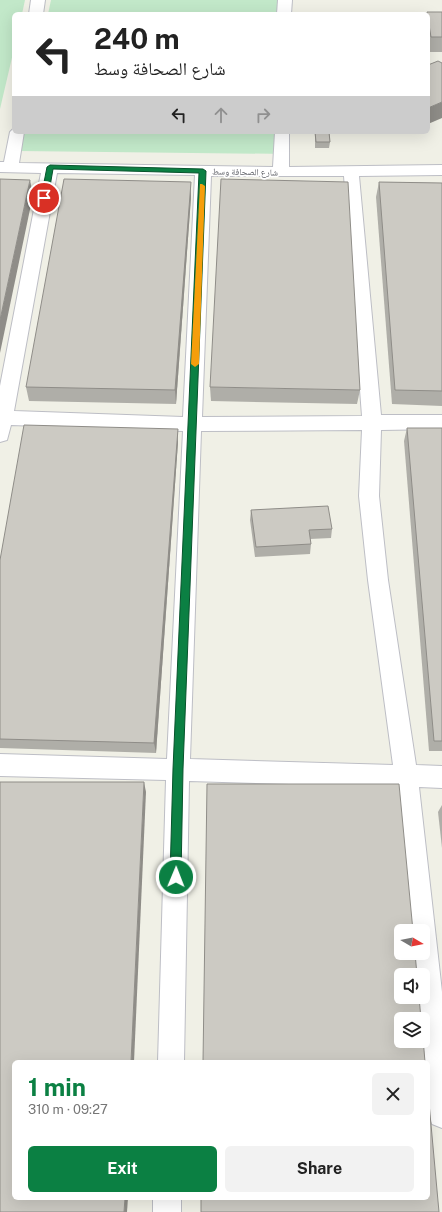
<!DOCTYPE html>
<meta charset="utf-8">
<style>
body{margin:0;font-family:"Public Sans","Noto Naskh Arabic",sans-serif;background:#f2f2f2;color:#222;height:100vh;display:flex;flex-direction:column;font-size:15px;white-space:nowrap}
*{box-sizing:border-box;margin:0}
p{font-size:13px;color:#767676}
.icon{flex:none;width:22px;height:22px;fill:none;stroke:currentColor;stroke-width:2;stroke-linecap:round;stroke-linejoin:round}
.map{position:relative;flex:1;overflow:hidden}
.panel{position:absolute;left:12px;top:1060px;width:418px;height:140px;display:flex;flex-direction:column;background:#fff;border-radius:6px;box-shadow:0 4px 16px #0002}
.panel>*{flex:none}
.guide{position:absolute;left:12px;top:12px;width:418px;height:122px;border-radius:6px;box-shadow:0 4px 16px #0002;background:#fff;color:#222;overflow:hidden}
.needle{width:26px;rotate:100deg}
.controls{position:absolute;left:394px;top:924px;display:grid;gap:8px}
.controls a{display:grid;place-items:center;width:36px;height:36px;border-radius:6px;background:#fff;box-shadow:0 4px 16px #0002;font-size:20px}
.pin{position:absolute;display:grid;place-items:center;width:34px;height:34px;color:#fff;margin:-17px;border:2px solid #fff;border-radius:50%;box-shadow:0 1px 4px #0007}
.me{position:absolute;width:44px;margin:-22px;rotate:1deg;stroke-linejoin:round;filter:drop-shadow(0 0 3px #0008)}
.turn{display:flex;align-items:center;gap:14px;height:84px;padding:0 16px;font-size:18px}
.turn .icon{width:52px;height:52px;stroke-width:2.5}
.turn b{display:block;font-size:28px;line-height:34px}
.lanes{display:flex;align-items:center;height:38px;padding:0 16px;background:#0003;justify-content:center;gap:20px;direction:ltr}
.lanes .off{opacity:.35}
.round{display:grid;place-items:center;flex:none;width:42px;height:42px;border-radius:6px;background:#f2f2f2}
.headline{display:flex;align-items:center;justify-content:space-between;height:68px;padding:0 16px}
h1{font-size:24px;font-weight:700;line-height:30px;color:#0b8043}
.button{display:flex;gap:8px;margin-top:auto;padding:8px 16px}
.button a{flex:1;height:46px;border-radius:6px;background:#0b8043;color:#fff;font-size:16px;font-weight:700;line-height:46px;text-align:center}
.button a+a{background:#f2f2f2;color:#222}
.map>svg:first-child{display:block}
.green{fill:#c2e8c9}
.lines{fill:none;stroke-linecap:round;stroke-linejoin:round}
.street-casing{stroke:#bdbec5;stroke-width:2}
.street{fill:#fff;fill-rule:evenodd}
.wall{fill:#afaea8}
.shaded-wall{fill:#8f8d88}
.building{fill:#cccac3;stroke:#8f8d88}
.route{fill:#0b8043;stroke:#07532c}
.slow{fill:#f59e0b}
.labels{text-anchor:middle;stroke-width:3.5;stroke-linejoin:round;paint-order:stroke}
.far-street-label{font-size:9px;fill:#5e6067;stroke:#fff}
</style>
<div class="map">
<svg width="442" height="1212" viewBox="0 0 442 1212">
<rect width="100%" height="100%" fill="#f0f0e6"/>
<g class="green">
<path d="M 0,0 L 25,0 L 22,14 L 14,14 L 14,49 L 0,109 Z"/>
<path d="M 51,0 L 284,0 L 285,14 L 48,14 Z"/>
<path d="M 24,132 L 287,132 L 288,154 L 20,151 Z"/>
</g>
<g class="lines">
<defs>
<g id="street">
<path d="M 31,0 L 45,0 L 43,14 L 29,14 Z"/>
<path d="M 278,0 L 292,0 L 291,14 L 277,14 Z"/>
<path d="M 14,128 L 14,132 L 24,132 L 19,163 L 273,167 L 275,132 L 289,132 L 289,167 L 442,165 L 442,175 L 359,176 L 381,415 L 442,415 L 442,429 L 381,430 L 379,496 L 388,580 L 416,765 L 442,766 L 442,788 L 419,787 L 442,992 L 442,1128 L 432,1124 L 428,1112 L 428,1062 L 423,1062 L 421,1041 L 423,1041 L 423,1019 L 419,1019 L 416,997 L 423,997 L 423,975 L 414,975 L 412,953 L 423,953 L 423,931 L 409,931 L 396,787 L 189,781 L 184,1062 L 158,1062 L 166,780 L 0,776 L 0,754 L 167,759 L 183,431 L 11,425 L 7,440 L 0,442 L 0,386 L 41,173 L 0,172 L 0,162 L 4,162 L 10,132 ZM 57,173 L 195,175 L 183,417 L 14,411 ZM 211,176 L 344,176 L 362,416 L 202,417 ZM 362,430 L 359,496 L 368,580 L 393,765 L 190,759 L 201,431 Z"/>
<rect x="153" y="1198" width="28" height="14"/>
</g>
</defs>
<use href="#street" class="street-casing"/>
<use href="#street" class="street"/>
</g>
<g class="wall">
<path d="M 427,12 L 442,12 L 442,52 L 429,52 L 428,49 L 428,14 L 426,14 Z"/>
<path d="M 315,132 L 329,132 L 330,142 L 329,148 L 315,148 Z"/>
<path d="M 191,182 L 191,197 L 176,404 L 29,401 L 26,387 Z"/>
<path d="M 379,182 L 442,183 L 442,406 L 392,404 L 376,197 Z"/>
<path d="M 210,387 L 360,390 L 357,404 L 211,401 Z"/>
<path d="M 407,428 L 442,428 L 442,751 L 429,751 L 404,441 Z"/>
<path d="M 178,429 L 178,442 L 156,753 L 0,748 L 0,560 Z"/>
<path d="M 251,510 L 332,529 L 331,538 L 310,539 L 311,544 L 310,554 L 255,557 L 250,520 Z"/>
<path d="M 442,805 L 442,848 L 438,812 Z"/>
</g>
<g class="shaded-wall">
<path d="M 442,102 L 442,118 L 428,124 L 428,108 Z"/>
<path d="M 30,180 L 33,195 L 0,353 L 0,320 Z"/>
<path d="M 191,182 L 191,197 L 176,404 L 175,390 Z"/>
<path d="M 178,429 L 178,442 L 156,753 L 154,743 Z"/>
<path d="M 144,782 L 146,792 L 134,1062 L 131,1062 Z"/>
<path d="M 125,1198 L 128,1198 L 127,1212 L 124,1212 Z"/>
</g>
<g class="building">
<path d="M 427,12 L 442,12 L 442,37 L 431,37 L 428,19 L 428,14 L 427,14 Z"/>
<path d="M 438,61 L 442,63 L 442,102 L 428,108 L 428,65 Z"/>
<path d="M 315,132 L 329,132 L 330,142 L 316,142 Z"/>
<path d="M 0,179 L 30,180 L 0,320 Z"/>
<path d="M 64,179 L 191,182 L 175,390 L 26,387 Z"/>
<path d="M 221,179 L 348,182 L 360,390 L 210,387 Z"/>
<path d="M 379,182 L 442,183 L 442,391 L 395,390 Z"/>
<path d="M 24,425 L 178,429 L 154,743 L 0,739 L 0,560 Z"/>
<path d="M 407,428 L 442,428 L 442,741 L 434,741 Z"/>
<path d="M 328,506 L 332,529 L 309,530 L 311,544 L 256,547 L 251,510 Z"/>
<path d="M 0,782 L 144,782 L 131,1062 L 14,1062 L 14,1198 L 125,1198 L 124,1212 L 0,1212 Z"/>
<path d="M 207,784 L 399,784 L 413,931 L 401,931 L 401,953 L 415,953 L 417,975 L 401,975 L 401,997 L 419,997 L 421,1019 L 401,1019 L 401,1041 L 423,1041 L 423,1038 L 425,1062 L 203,1062 Z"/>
<path d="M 428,1092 L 439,1212 L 201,1212 L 201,1198 L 428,1198 Z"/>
</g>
<path class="route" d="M 50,165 L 203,169 L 206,171 L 183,769 L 181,877 L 179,881 L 176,882 L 172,881 L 170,877 L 173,769 L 199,173 L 53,169 L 48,198 L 44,201 L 41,198 L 47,167 Z"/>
<path class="slow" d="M 200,184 L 202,184 L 205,186 L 199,364 L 195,367 L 191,364 Z"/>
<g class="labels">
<g class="far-street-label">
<text transform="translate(245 172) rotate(1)" y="3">شارع الصحافة وسط</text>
</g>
</g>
</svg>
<div class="controls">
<a><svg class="needle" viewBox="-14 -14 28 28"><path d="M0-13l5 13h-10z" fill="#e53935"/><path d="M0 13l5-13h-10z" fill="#767676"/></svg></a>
<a><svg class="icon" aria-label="sound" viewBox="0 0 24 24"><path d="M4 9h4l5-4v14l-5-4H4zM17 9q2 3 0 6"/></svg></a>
<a><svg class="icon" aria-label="layers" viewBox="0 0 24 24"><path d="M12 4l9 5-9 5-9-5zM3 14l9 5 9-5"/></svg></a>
</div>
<div class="pin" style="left:44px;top:198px;background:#d93025"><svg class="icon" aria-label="arrive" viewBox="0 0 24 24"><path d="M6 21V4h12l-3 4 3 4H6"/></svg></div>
<svg class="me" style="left:176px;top:877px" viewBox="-20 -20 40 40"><circle r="17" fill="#0b8043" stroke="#fff" stroke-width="3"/><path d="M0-11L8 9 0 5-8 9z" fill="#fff"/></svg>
<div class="guide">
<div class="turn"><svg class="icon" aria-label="left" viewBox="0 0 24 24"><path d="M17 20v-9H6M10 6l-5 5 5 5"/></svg><div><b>240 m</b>شارع الصحافة وسط</div></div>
<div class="lanes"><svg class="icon" aria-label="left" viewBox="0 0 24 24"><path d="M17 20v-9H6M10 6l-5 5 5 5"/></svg><svg class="icon off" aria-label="ahead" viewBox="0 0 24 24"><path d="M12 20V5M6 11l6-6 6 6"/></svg><svg class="icon off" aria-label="right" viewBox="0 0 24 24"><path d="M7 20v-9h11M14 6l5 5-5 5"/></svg></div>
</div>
<section class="panel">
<div class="headline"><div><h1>1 min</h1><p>310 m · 09:27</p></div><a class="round"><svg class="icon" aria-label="close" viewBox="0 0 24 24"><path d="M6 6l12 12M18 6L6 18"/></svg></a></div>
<div class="button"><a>Exit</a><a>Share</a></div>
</section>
</div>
